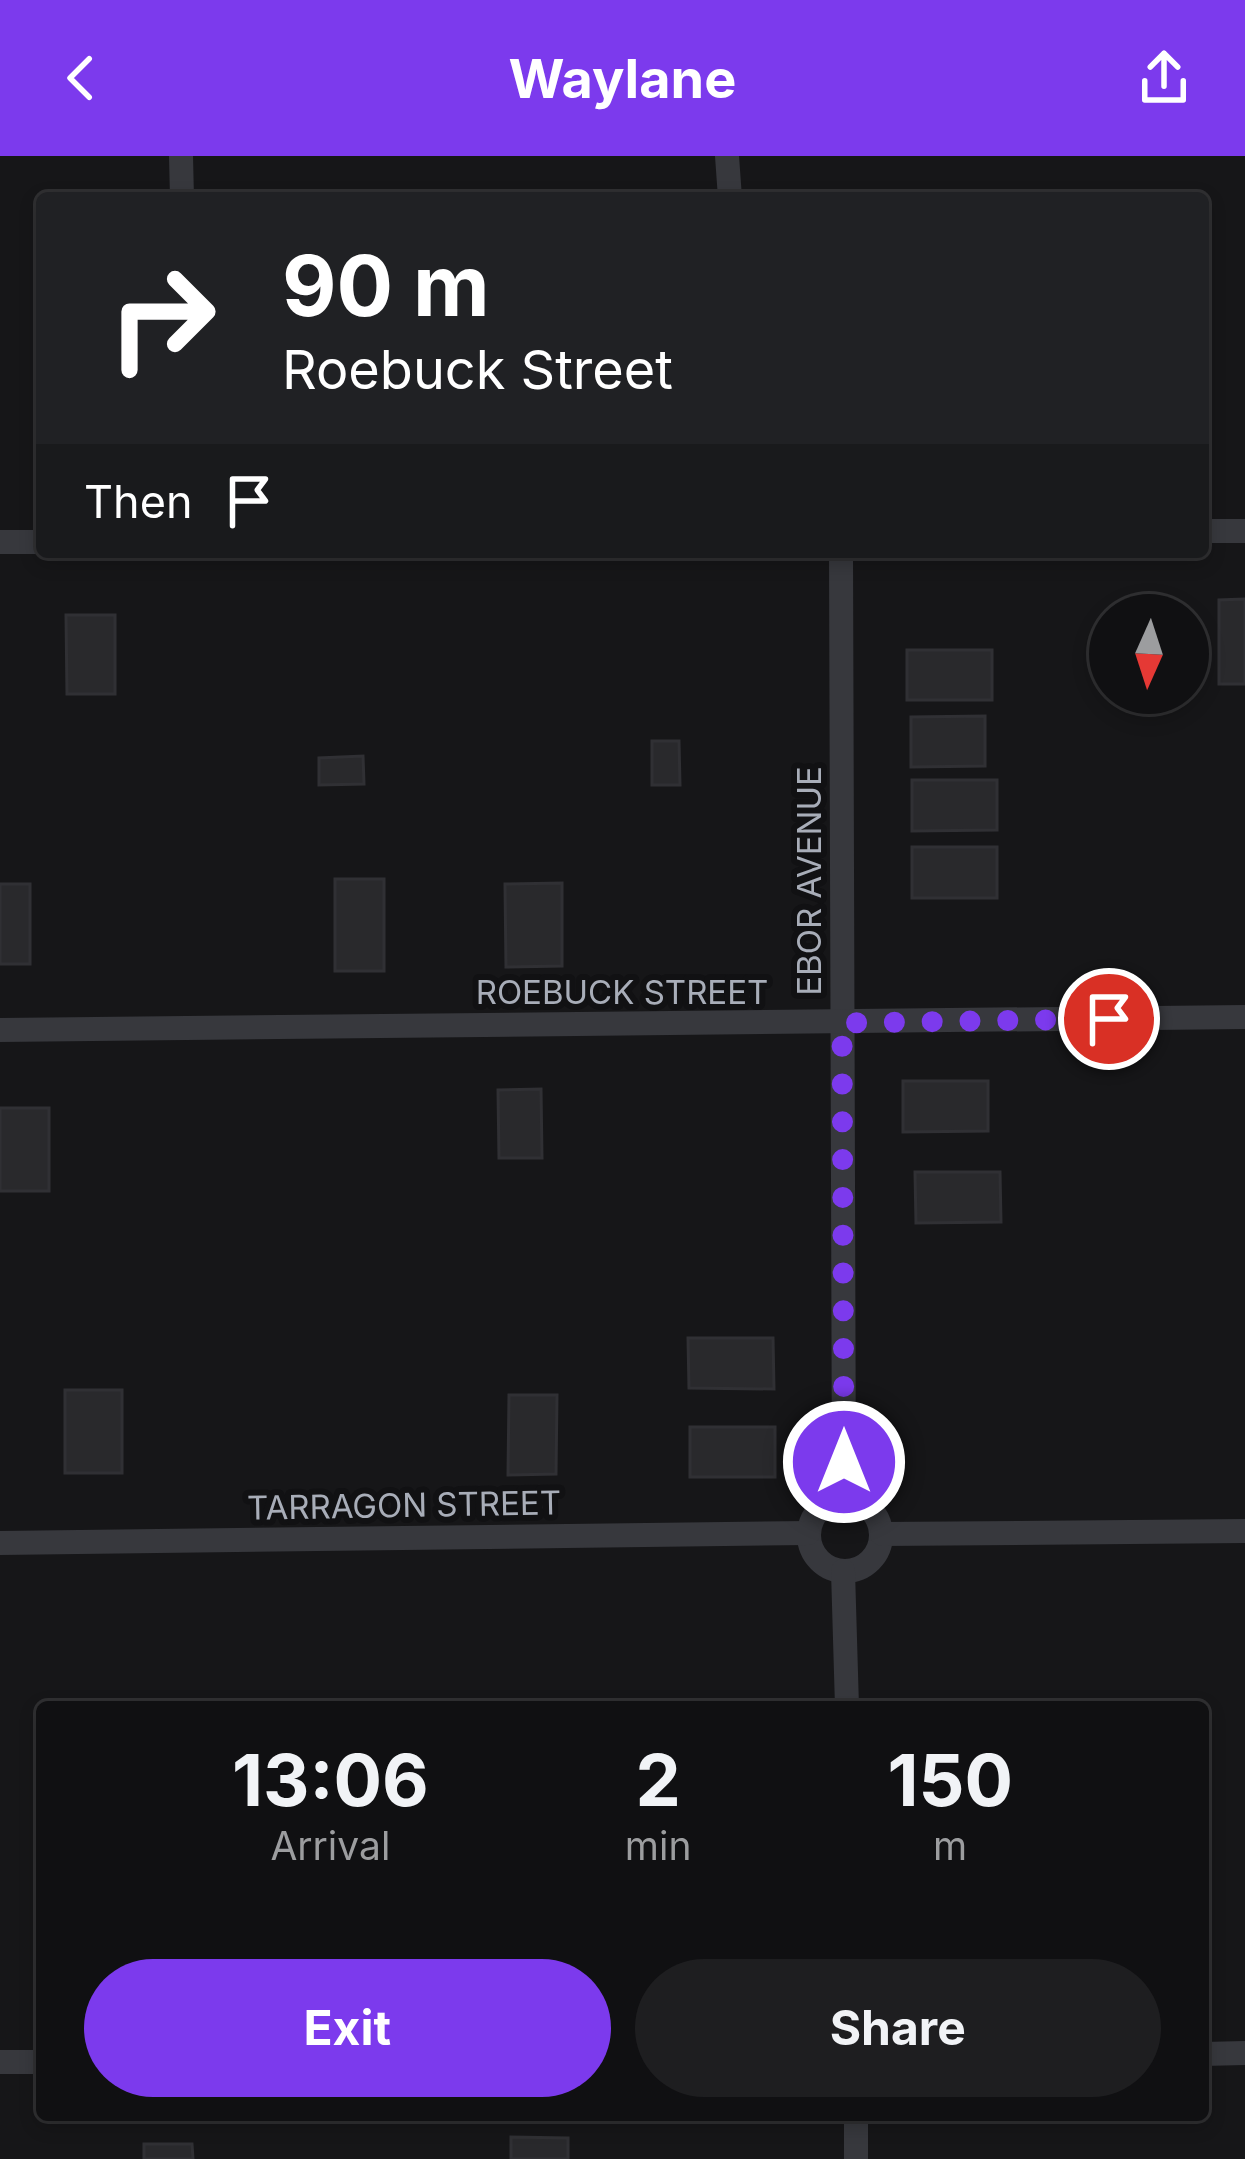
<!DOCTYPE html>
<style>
body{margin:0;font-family:Inter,sans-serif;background:#1e1e20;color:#f1f3f6;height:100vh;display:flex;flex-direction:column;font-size:45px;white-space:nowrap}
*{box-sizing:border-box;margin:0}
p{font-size:39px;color:#9c9d9f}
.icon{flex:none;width:66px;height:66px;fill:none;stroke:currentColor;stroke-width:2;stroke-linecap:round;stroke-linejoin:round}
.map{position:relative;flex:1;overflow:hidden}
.side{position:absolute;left:36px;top:1545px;width:1173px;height:420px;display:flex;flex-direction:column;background:#101012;border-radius:12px;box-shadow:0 6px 18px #0003,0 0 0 3px #303032}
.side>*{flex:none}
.top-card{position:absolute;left:36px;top:36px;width:1173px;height:366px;border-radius:12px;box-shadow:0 6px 18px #0003,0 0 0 3px #303032;background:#202124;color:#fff;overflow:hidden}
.needle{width:78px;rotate:183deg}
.controls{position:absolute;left:1089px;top:438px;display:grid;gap:24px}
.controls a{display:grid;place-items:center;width:120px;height:120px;border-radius:50%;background:#101012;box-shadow:0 6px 18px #0003,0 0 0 3px #303032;font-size:60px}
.pin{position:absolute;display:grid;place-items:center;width:102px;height:102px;color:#fff;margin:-51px;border:6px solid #fff;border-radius:50%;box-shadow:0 3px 12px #0007}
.me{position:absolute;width:132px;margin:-66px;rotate:0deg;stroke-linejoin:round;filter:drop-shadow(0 0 9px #0008)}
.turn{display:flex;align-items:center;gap:42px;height:252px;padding:0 48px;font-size:54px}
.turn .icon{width:156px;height:156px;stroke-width:2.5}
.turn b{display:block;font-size:84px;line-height:102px}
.then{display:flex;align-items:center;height:114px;padding:0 48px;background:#0003;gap:24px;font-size:45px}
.eta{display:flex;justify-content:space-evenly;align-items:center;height:204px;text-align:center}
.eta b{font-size:72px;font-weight:700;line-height:84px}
.action{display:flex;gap:24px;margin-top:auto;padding:24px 48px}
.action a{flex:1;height:138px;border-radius:72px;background:#7c3aed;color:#fff;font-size:48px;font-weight:700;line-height:138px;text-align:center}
.action a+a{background:#1e1e20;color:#f1f3f6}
header{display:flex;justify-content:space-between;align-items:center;height:156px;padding:0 48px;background:#7c3aed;color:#fff;font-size:54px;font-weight:700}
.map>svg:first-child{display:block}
.building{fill:#29292c;stroke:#303034;stroke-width:3}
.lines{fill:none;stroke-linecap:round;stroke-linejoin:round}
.minor{stroke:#37383d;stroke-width:24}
.route{stroke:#7c3aed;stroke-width:21;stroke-dasharray:0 37.8}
.labels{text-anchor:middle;stroke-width:12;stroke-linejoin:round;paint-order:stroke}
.street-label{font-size:33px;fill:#a8adb8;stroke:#111113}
</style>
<header><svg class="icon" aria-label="back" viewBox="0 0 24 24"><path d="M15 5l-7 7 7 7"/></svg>Waylane<svg class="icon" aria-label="share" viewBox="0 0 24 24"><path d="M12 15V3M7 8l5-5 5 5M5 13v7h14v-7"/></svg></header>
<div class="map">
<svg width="1245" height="2003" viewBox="0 0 1245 2003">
<rect width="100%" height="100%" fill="#161618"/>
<g class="building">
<path d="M 1245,443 L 1245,528 L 1219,528 L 1219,444 Z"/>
<path d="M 66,459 L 115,459 L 115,538 L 67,538 Z"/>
<rect x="907" y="494" width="85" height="50"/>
<path d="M 985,560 L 985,610 L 911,611 L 911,561 Z"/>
<path d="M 652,585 L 679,585 L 680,629 L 652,629 Z"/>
<path d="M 363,600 L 364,628 L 319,629 L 319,602 Z"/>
<path d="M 912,624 L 997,624 L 997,674 L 912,675 Z"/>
<rect x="912" y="691" width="85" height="51"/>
<rect x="335" y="723" width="49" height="92"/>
<path d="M 562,727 L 562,810 L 506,811 L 505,728 Z"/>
<rect x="0" y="728" width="30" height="80"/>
<path d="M 903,925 L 988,925 L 988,975 L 903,976 Z"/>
<path d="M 541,933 L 542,1002 L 499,1002 L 498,934 Z"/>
<rect x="0" y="952" width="49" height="83"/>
<path d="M 915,1016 L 1000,1016 L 1001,1066 L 916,1067 Z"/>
<path d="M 688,1182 L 773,1182 L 774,1233 L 689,1232 Z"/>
<rect x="65" y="1234" width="57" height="83"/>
<path d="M 509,1239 L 557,1239 L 556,1318 L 508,1319 Z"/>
<rect x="690" y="1271" width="85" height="50"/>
<path d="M 511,1981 L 568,1982 L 568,2003 L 511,2003 Z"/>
<path d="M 144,1988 L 192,1988 L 193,2003 L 144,2003 Z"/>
</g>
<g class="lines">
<g class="minor">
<path d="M 181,0 L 182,42"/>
<path d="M 727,0 L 730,42"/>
<path d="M 1203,375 L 1245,375"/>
<path d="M 0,386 L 42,386"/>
<path d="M 841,396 L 844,1342"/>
<path d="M 0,874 L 1245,861"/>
<circle cx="845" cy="1379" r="36"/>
<path d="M 882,1378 L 1245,1375"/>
<path d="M 0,1387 L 808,1377"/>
<path d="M 843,1415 L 847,1551"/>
<path d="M 1203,1898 L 1245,1897"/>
<path d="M 0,1906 L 42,1906"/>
<path d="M 856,1959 L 856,2003"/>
</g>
</g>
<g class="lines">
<path class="route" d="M 844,1306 L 842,867 L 1109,863"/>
</g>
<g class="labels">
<g class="street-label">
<text transform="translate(809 725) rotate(-90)" y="12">EBOR AVENUE</text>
<text x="622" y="848">ROEBUCK STREET</text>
<text transform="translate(404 1349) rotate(-1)" y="12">TARRAGON STREET</text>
</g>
</g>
</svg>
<div class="controls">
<a><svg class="needle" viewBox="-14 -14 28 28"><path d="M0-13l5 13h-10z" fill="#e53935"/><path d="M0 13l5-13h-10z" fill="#9c9d9f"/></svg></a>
</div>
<div class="pin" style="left:1109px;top:863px;background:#d93025"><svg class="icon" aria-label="arrive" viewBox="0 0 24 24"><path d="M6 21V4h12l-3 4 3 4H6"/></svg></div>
<svg class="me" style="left:844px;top:1306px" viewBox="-20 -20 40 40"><circle r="17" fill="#7c3aed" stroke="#fff" stroke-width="3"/><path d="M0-11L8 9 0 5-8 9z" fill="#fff"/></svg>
<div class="top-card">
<div class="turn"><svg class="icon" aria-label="right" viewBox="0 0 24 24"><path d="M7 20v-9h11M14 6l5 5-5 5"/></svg><div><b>90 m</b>Roebuck Street</div></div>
<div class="then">Then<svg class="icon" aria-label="arrive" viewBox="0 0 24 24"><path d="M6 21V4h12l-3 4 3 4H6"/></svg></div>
</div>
<section class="side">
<div class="eta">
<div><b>13:06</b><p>Arrival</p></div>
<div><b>2</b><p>min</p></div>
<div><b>150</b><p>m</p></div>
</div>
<div class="action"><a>Exit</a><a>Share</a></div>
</section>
</div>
